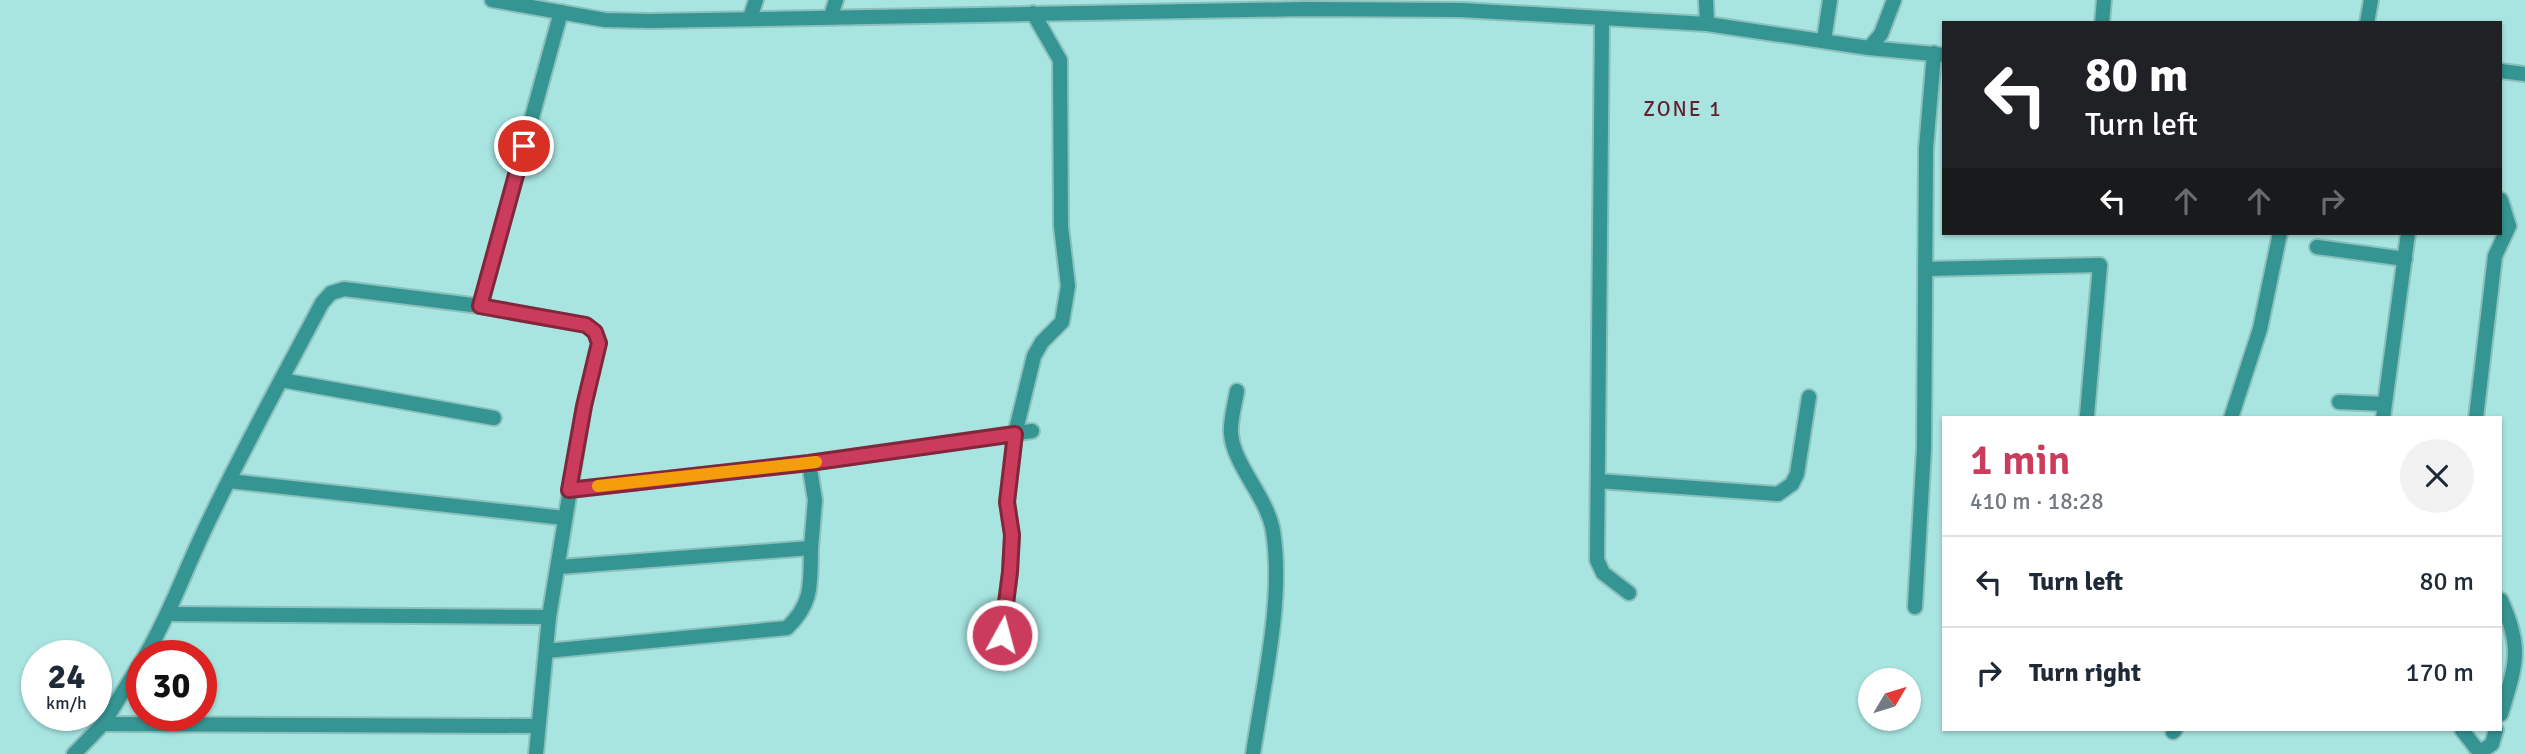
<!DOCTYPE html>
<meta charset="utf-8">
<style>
body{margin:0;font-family:Signika,sans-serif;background:#f2f2f3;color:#1f2937;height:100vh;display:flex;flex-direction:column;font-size:26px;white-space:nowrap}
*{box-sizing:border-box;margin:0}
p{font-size:23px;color:#747a83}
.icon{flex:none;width:38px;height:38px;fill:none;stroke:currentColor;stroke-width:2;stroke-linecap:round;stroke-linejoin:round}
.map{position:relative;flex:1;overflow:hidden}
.drawer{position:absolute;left:1942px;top:416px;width:560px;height:315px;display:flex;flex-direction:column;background:#fff;border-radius:0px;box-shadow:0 2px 5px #0004}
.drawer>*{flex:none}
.banner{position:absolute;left:1942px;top:21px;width:560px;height:214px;border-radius:0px;box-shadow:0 2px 5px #0004;background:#202124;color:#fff;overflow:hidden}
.needle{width:46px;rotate:52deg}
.tools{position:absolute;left:1858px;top:668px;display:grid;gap:14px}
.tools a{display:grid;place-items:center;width:63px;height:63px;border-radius:50%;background:#fff;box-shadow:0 2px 5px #0004;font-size:35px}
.speed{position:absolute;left:21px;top:640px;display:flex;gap:14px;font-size:35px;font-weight:700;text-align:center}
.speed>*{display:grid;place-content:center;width:91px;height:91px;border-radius:50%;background:#fff;box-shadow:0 2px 5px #0004;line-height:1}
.speed small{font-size:18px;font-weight:400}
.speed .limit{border:10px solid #d22;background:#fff;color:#111}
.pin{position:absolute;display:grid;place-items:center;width:60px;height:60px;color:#fff;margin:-30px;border:4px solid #fff;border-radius:50%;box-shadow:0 2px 7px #0007}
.me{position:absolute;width:77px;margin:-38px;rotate:7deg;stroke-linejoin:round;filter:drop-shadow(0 0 5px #0008)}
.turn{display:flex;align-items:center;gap:24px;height:147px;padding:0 28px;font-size:32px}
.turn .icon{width:91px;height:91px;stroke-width:2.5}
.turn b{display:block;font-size:49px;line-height:60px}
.lanes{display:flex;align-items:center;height:66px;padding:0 28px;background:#0003;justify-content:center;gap:35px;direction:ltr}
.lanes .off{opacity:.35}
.round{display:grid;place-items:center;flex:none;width:74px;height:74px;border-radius:37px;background:#f2f2f3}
.summary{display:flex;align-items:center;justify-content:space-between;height:119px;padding:0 28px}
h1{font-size:42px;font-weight:600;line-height:52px;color:#cb3b5b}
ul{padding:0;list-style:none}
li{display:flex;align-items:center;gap:21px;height:91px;padding:0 28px;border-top:2px solid #e0e1e3}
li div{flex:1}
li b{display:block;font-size:26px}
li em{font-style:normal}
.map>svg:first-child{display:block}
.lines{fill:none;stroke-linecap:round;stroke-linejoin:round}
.minor-casing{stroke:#8bc0bd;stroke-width:18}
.tertiary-casing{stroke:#8bc0bd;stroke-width:18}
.minor{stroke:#349592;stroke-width:14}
.tertiary{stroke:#349592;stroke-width:14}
.route-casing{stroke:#84263b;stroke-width:18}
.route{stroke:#cb3b5b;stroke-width:12}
.slow{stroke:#f59e0b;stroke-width:12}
.labels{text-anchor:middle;stroke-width:6;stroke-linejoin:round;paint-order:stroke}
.neighbourhood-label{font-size:21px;letter-spacing:2px;fill:#641f2d;stroke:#a8e5e1}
</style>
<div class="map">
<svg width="2525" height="754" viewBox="0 0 2525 754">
<rect width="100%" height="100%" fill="#a8e5e1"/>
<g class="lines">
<defs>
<g id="minor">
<path d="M 1706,0 L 1707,24"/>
<path d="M 831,16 L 836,0"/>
<path d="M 750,18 L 756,0"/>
<path d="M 1602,18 L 1597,560 L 1603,573 L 1629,593"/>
<path d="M 2102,23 L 2104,0"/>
<path d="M 2367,23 L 2371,0"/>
<path d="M 1824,40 L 1830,0"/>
<path d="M 1869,48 L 1881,34 L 1894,0"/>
<path d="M 2317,247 L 2405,259"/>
<path d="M 1926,269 L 2100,265 L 2087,415"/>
<path d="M 480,306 L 561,12"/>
<path d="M 281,380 L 494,418"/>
<path d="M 1237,391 C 1235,404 1230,420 1231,433 C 1233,465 1267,496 1273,531 C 1284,600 1263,685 1253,754"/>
<path d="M 2339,402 L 2384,404"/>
<path d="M 2231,418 L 2260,329 L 2280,233"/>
<path d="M 2383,418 L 2408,233"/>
<path d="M 2476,418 L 2495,256 L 2509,226 L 2501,200"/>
<path d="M 229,481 L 564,518"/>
<path d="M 1598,481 L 1778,494 L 1792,484 L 1797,474 L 1809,397"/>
<path d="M 569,490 L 809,463 L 1032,431"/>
<path d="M 559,567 L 811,548 L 815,500 L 809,463"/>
<path d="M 2501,600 C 2523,649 2516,664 2501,714"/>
<path d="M 1915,607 L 1924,448 L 1926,149 L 1934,53"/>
<path d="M 170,614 L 549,617"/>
<path d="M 546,651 L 787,628 C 814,602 810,583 811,548"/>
<path d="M 145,656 C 170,614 183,575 204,531 C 240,454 282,379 322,303 L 331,293 L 344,289 L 480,306 L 586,325 L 595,332 L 599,343 L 584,406 L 549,617 L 536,754"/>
<path d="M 999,656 L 1010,572 L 1012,535 L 1007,502 L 1015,434 L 1034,356 L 1042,342 L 1062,322 L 1068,286 L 1061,226 L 1060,60 L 1033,13"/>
<path d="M 103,724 L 537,726"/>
<path d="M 2462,730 L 2476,748 L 2482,751 L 2492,744 L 2496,730"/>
<path d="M 2173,732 L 2175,730"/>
<path d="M 74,754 L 103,724 L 142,661"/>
</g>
<g id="tertiary">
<path d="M 492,0 L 605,20 L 649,21 L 1305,9 L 1461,10 L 1707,24 L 1869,48 L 1944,55"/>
<path d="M 2501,71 L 2525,74"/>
</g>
</defs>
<use href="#minor" class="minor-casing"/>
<use href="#tertiary" class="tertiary-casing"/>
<use href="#minor" class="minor"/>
<use href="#tertiary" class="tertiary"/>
</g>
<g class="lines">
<defs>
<path id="route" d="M 524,146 L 480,306 L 586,325 L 595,332 L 599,343 L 584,406 L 569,490 L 809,463 L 1015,434 L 1007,502 L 1012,535 L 1010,572 L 1002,635"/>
</defs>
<use href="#route" class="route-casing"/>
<use href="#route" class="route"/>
<path class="slow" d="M 598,486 L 816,462"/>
</g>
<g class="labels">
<g class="neighbourhood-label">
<text x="1683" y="116">ZONE 1</text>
</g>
</g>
</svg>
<div class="tools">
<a><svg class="needle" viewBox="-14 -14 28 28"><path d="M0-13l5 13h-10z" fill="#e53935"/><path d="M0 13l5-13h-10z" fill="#747a83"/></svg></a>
</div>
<div class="speed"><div>24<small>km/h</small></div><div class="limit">30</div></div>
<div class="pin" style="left:524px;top:146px;background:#d93025"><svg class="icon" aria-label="arrive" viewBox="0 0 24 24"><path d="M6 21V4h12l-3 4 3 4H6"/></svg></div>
<svg class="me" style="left:1002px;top:635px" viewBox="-20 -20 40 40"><circle r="17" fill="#cb3b5b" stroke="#fff" stroke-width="3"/><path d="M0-11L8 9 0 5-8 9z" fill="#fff"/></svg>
<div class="banner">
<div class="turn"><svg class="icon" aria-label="left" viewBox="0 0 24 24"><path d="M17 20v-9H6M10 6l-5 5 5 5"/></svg><div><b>80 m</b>Turn left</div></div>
<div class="lanes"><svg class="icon" aria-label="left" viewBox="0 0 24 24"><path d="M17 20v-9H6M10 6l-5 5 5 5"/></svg><svg class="icon off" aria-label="ahead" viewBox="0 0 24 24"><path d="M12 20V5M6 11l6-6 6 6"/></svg><svg class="icon off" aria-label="ahead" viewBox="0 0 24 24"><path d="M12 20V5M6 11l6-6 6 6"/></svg><svg class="icon off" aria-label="right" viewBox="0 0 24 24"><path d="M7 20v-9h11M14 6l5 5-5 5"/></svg></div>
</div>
<section class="drawer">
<div class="summary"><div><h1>1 min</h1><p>410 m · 18:28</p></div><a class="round"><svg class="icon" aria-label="close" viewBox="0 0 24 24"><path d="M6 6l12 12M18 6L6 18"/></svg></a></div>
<ul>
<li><svg class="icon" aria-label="left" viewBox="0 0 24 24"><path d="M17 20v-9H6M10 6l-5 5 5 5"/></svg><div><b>Turn left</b></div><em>80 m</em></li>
<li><svg class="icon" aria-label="right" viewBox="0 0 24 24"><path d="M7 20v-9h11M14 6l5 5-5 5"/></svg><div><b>Turn right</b></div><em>170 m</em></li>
</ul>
</section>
</div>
